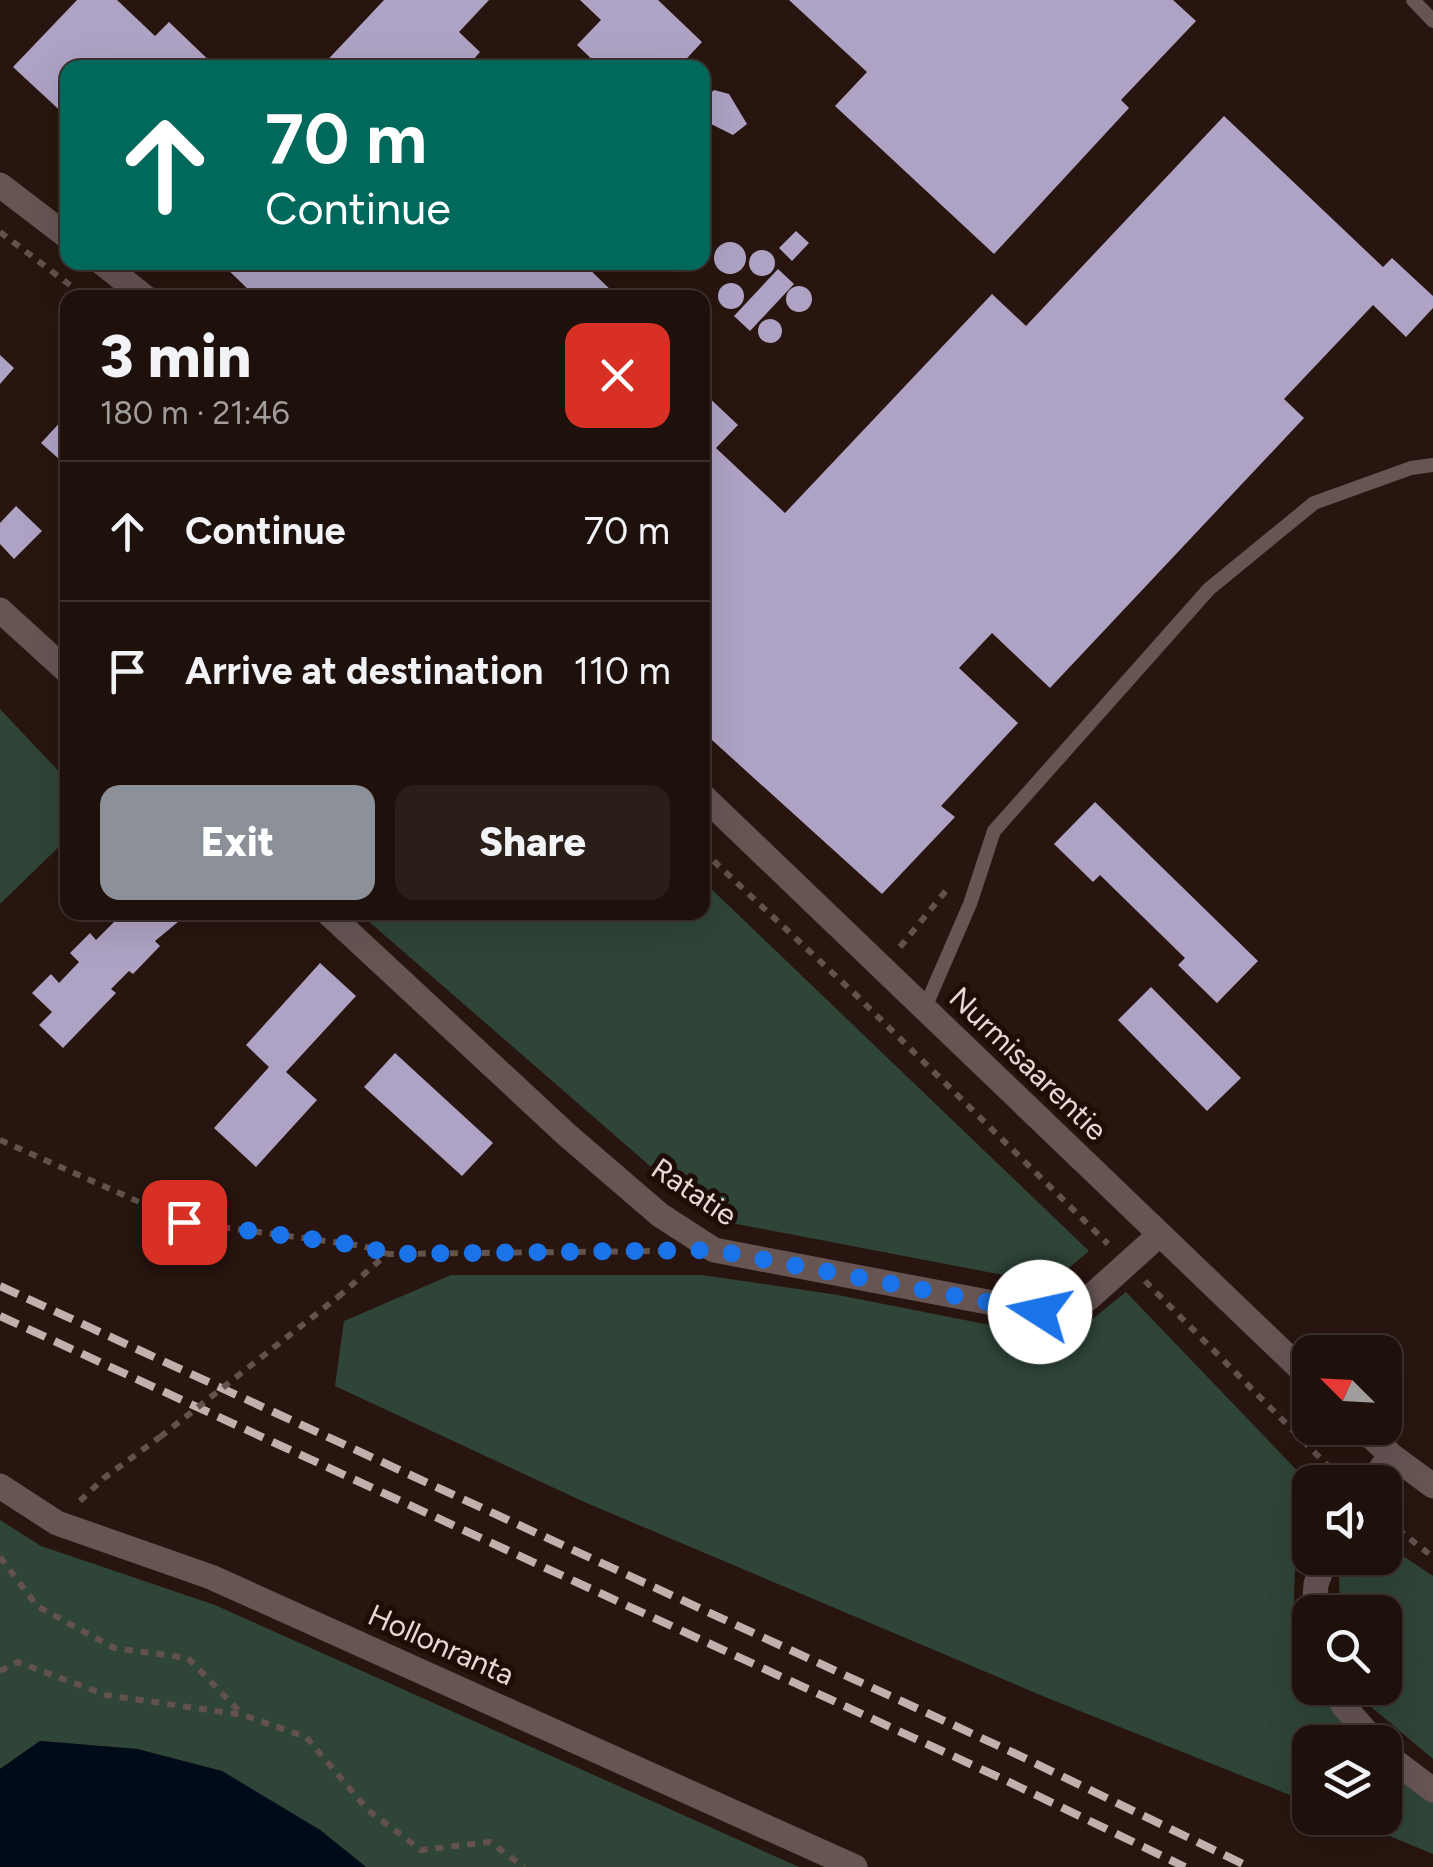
<!DOCTYPE html>
<meta charset="utf-8">
<style>
body{margin:0;font-family:Figtree,sans-serif;background:#2b1e19;color:#f1f3f6;height:100vh;display:flex;flex-direction:column;font-size:38px;white-space:nowrap}
*{box-sizing:border-box;margin:0}
p{font-size:32px;color:#a19d9d}
.icon{flex:none;width:55px;height:55px;fill:none;stroke:currentColor;stroke-width:2;stroke-linecap:round;stroke-linejoin:round}
.map{position:relative;flex:1;overflow:hidden}
.details{position:absolute;left:60px;top:290px;width:650px;height:630px;display:flex;flex-direction:column;background:#1e100b;border-radius:20px;box-shadow:0 10px 40px #0002,0 0 0 2px #3c302c}
.details>*{flex:none}
.guide{position:absolute;left:60px;top:60px;width:650px;height:210px;border-radius:20px;box-shadow:0 10px 40px #0002,0 0 0 2px #3c302c;background:#00695c;color:#fff;overflow:hidden}
.needle{width:65px;rotate:294deg}
.controls{position:absolute;left:1292px;top:1335px;display:grid;gap:20px}
.controls a{display:grid;place-items:center;width:110px;height:110px;border-radius:20px;background:#1e100b;box-shadow:0 10px 40px #0002,0 0 0 2px #3c302c;font-size:50px}
.pin{position:absolute;display:grid;place-items:center;width:85px;height:85px;color:#fff;margin:-42px;border-radius:20px;box-shadow:0 5px 15px #0006}
.me{position:absolute;width:110px;margin:-55px;rotate:280deg;stroke-linejoin:round;filter:drop-shadow(0 0 8px #0008)}
.turn{display:flex;align-items:center;gap:35px;height:210px;padding:0 40px;font-size:45px}
.turn .icon{width:130px;height:130px;stroke-width:2.5}
.turn b{display:block;font-size:70px;line-height:85px}
.round{display:grid;place-items:center;flex:none;width:105px;height:105px;border-radius:20px;background:#2b1e19}
.overview{display:flex;align-items:center;justify-content:space-between;height:170px;padding:0 40px}
h1{font-size:60px;font-weight:800;line-height:75px}
.button{display:flex;gap:20px;margin-top:auto;padding:20px 40px}
.button a{flex:1;height:115px;border-radius:20px;background:#8c9099;color:#fff;font-size:40px;font-weight:800;line-height:115px;text-align:center}
.button a+a{background:#2b1e19;color:#f1f3f6}
ul{padding:0;list-style:none}
li{display:flex;align-items:center;gap:30px;height:140px;padding:0 40px;border-top:2px solid #3c302c}
li div{flex:1}
li b{display:block;font-size:38px}
li em{font-style:normal}
.map>svg:first-child{display:block}
.green{fill:#2f4538}
.water{fill:#000b1a}
.building{fill:#afa3c5}
.lines{fill:none;stroke-linecap:round;stroke-linejoin:round}
.path{stroke:#63514c;stroke-width:6;stroke-dasharray:8 8;stroke-linecap:butt}
.lane{stroke:#675554;stroke-width:14}
.street{stroke:#675554;stroke-width:25}
.rail{stroke:#c0b1ac;stroke-width:8;stroke-dasharray:20 10;stroke-linecap:butt}
.path-bridge{stroke:#63514c;stroke-width:6;stroke-dasharray:8 8;stroke-linecap:butt}
.route{stroke:#1a73e8;stroke-width:18;stroke-dasharray:0 32.4}
.labels{text-anchor:middle;stroke-width:10;stroke-linejoin:round;paint-order:stroke}
.street-label{font-size:30px;fill:#e6d8d3;stroke:#1e0c07}
</style>
<div class="map">
<svg width="1433" height="1867" viewBox="0 0 1433 1867">
<rect width="100%" height="100%" fill="#28150f"/>
<g class="green">
<path d="M 0,709 L 67,780 L 68,838 L 0,904 Z"/>
<path d="M 703,881 L 1089,1251 L 1050,1284 L 711,1219 L 359,913 L 702,912 Z"/>
<path d="M 451,1275 L 702,1275 L 838,1295 L 1025,1332 L 1086,1324 L 1126,1292 L 1310,1484 L 1310,1527 L 1295,1568 L 1291,1671 L 1374,1742 L 1310,1742 L 1310,1803 L 1045,1697 L 582,1501 L 335,1386 L 344,1321 Z"/>
<path d="M 0,1520 L 41,1546 L 215,1605 L 799,1867 L 366,1867 L 320,1830 L 221,1771 L 137,1749 L 40,1741 L 0,1769 Z"/>
<path d="M 1385,1544 L 1433,1576 L 1433,1759 L 1369,1705 L 1360,1688 L 1385,1688 L 1385,1612 L 1340,1612 L 1339,1575 L 1352,1558 L 1385,1558 Z"/>
<path d="M 1385,1752 L 1433,1793 L 1433,1854 L 1346,1818 L 1385,1818 Z"/>
</g>
<path class="water" d="M 40,1741 L 137,1749 L 222,1771 L 320,1830 L 366,1867 L 0,1867 L 0,1769 Z"/>
<g class="building">
<path d="M 77,0 L 117,0 L 155,36 L 169,22 L 217,68 L 68,68 L 68,118 L 13,67 Z"/>
<path d="M 384,0 L 489,0 L 459,32 L 480,52 L 466,68 L 320,68 Z"/>
<path d="M 580,0 L 658,0 L 702,42 L 678,68 L 652,68 L 646,62 L 641,68 L 601,68 L 577,45 L 601,20 Z"/>
<path d="M 789,0 L 1173,0 L 1196,21 L 1121,100 L 1129,108 L 994,254 L 835,106 L 867,72 Z"/>
<path d="M 714,90 L 729,94 L 747,124 L 733,135 L 703,120 L 702,101 Z"/>
<path d="M 1224,116 L 1383,267 L 1392,258 L 1433,296 L 1433,308 L 1406,337 L 1373,305 L 1284,399 L 1304,418 L 1050,688 L 992,633 L 959,668 L 1018,723 L 941,806 L 955,817 L 882,894 L 702,731 L 702,391 L 738,425 L 716,448 L 785,513 L 992,294 L 1026,326 Z"/>
<path d="M 796,231 L 809,243 L 792,261 L 779,248 Z"/>
<circle cx="730" cy="258" r="16"/>
<circle cx="762" cy="263" r="13"/>
<path d="M 220,262 L 566,262 L 570,266 L 574,262 L 582,262 L 619,298 L 257,298 Z"/>
<path d="M 778,269 L 794,284 L 750,331 L 734,316 Z"/>
<circle cx="731" cy="296" r="13"/>
<circle cx="799" cy="299" r="13"/>
<circle cx="770" cy="331" r="12"/>
<path d="M 0,355 L 14,368 L 0,384 Z"/>
<path d="M 64,418 L 68,421 L 68,467 L 41,443 Z"/>
<path d="M 16,506 L 42,531 L 14,559 L 0,544 L 0,523 Z"/>
<path d="M 1095,802 L 1258,961 L 1217,1003 L 1178,965 L 1185,958 L 1100,875 L 1093,882 L 1054,844 Z"/>
<path d="M 119,912 L 190,912 L 155,941 L 160,946 L 133,974 L 129,971 L 111,989 L 116,993 L 63,1048 L 39,1025 L 52,1012 L 32,993 L 51,974 L 59,983 L 79,962 L 70,953 L 90,933 L 96,940 L 121,915 Z"/>
<path d="M 320,963 L 356,996 L 286,1072 L 317,1100 L 256,1167 L 214,1128 L 269,1067 L 246,1045 Z"/>
<path d="M 1151,987 L 1241,1078 L 1207,1111 L 1118,1020 Z"/>
<path d="M 395,1053 L 493,1143 L 462,1176 L 364,1087 Z"/>
</g>
<g class="lines">
<g class="path">
<path d="M 0,232 L 87,298"/>
<path d="M 702,850 L 855,994 L 1108,1244"/>
<path d="M 900,947 L 949,887"/>
<path d="M 0,1140 L 184,1222 L 363,1246 L 387,1254"/>
<path d="M 1145,1281 L 1344,1482"/>
<path d="M 338,1297 L 387,1254 L 661,1251"/>
<path d="M 80,1501 L 104,1478 L 160,1437"/>
<path d="M 1385,1519 L 1433,1557"/>
<path d="M 0,1557 L 37,1606 L 114,1648 L 188,1658 L 242,1714"/>
<path d="M 0,1671 L 18,1662 L 106,1695 L 243,1715 L 306,1737 L 368,1810 L 421,1850 L 490,1842 L 524,1867"/>
</g>
<g class="lane">
<path d="M 1413,0 L 1433,21"/>
<path d="M 924,1010 L 970,904 L 994,831 L 1209,589 L 1314,503 L 1411,468 L 1433,465"/>
</g>
<g class="street">
<path d="M 0,185 L 68,237"/>
<path d="M 101,262 L 146,298"/>
<path d="M 0,610 L 68,672"/>
<path d="M 702,795 L 1310,1378"/>
<path d="M 327,912 L 567,1135 L 660,1215 L 714,1250 L 1040,1312 L 1088,1299 L 1159,1235"/>
<path d="M 1362,1428 L 1391,1455 L 1433,1486"/>
<path d="M 1371,1482 L 1391,1455"/>
<path d="M 0,1486 L 57,1523 L 211,1577 L 855,1867"/>
<path d="M 1314,1612 L 1316,1584 L 1326,1558"/>
<path d="M 1334,1688 L 1343,1705 L 1375,1742"/>
<path d="M 1385,1754 L 1433,1790"/>
</g>
<g class="rail">
<path d="M 0,1286 L 1014,1753 L 1249,1867"/>
<path d="M 0,1316 L 1007,1781 L 1185,1867"/>
</g>
<path class="path-bridge" d="M 160,1437 L 338,1297"/>
</g>
<g class="lines">
<path class="route" d="M 184,1222 L 363,1246 L 388,1254 L 714,1250 L 1040,1312"/>
</g>
<g class="labels">
<g class="street-label">
<text transform="translate(1028 1064) rotate(44)" y="10">Nurmisaarentie</text>
<text transform="translate(694 1192) rotate(34)" y="10">Ratatie</text>
<text transform="translate(441 1645) rotate(24)" y="10">Hollonranta</text>
</g>
</g>
</svg>
<div class="controls">
<a><svg class="needle" viewBox="-14 -14 28 28"><path d="M0-13l5 13h-10z" fill="#e53935"/><path d="M0 13l5-13h-10z" fill="#a19d9d"/></svg></a>
<a><svg class="icon" aria-label="sound" viewBox="0 0 24 24"><path d="M4 9h4l5-4v14l-5-4H4zM17 9q2 3 0 6"/></svg></a>
<a><svg class="icon" aria-label="search" viewBox="0 0 24 24"><circle cx="10" cy="10" r="6"/><path d="M15 15l6 6"/></svg></a>
<a><svg class="icon" aria-label="layers" viewBox="0 0 24 24"><path d="M12 4l9 5-9 5-9-5zM3 14l9 5 9-5"/></svg></a>
</div>
<div class="pin" style="left:184px;top:1222px;background:#d93025"><svg class="icon" aria-label="arrive" viewBox="0 0 24 24"><path d="M6 21V4h12l-3 4 3 4H6"/></svg></div>
<svg class="me" style="left:1040px;top:1312px" viewBox="-20 -20 40 40"><circle r="19" fill="#fff"/><path d="M0-13L10 11 0 6-10 11z" fill="#1a73e8"/></svg>
<div class="guide">
<div class="turn"><svg class="icon" aria-label="ahead" viewBox="0 0 24 24"><path d="M12 20V5M6 11l6-6 6 6"/></svg><div><b>70 m</b>Continue</div></div>
</div>
<section class="details">
<div class="overview"><div><h1>3 min</h1><p>180 m · 21:46</p></div><a class="round" style="background:#d93025;color:#fff"><svg class="icon" aria-label="close" viewBox="0 0 24 24"><path d="M6 6l12 12M18 6L6 18"/></svg></a></div>
<ul>
<li><svg class="icon" aria-label="ahead" viewBox="0 0 24 24"><path d="M12 20V5M6 11l6-6 6 6"/></svg><div><b>Continue</b></div><em>70 m</em></li>
<li><svg class="icon" aria-label="arrive" viewBox="0 0 24 24"><path d="M6 21V4h12l-3 4 3 4H6"/></svg><div><b>Arrive at destination</b></div><em>110 m</em></li>
</ul>
<div class="button"><a>Exit</a><a>Share</a></div>
</section>
</div>
